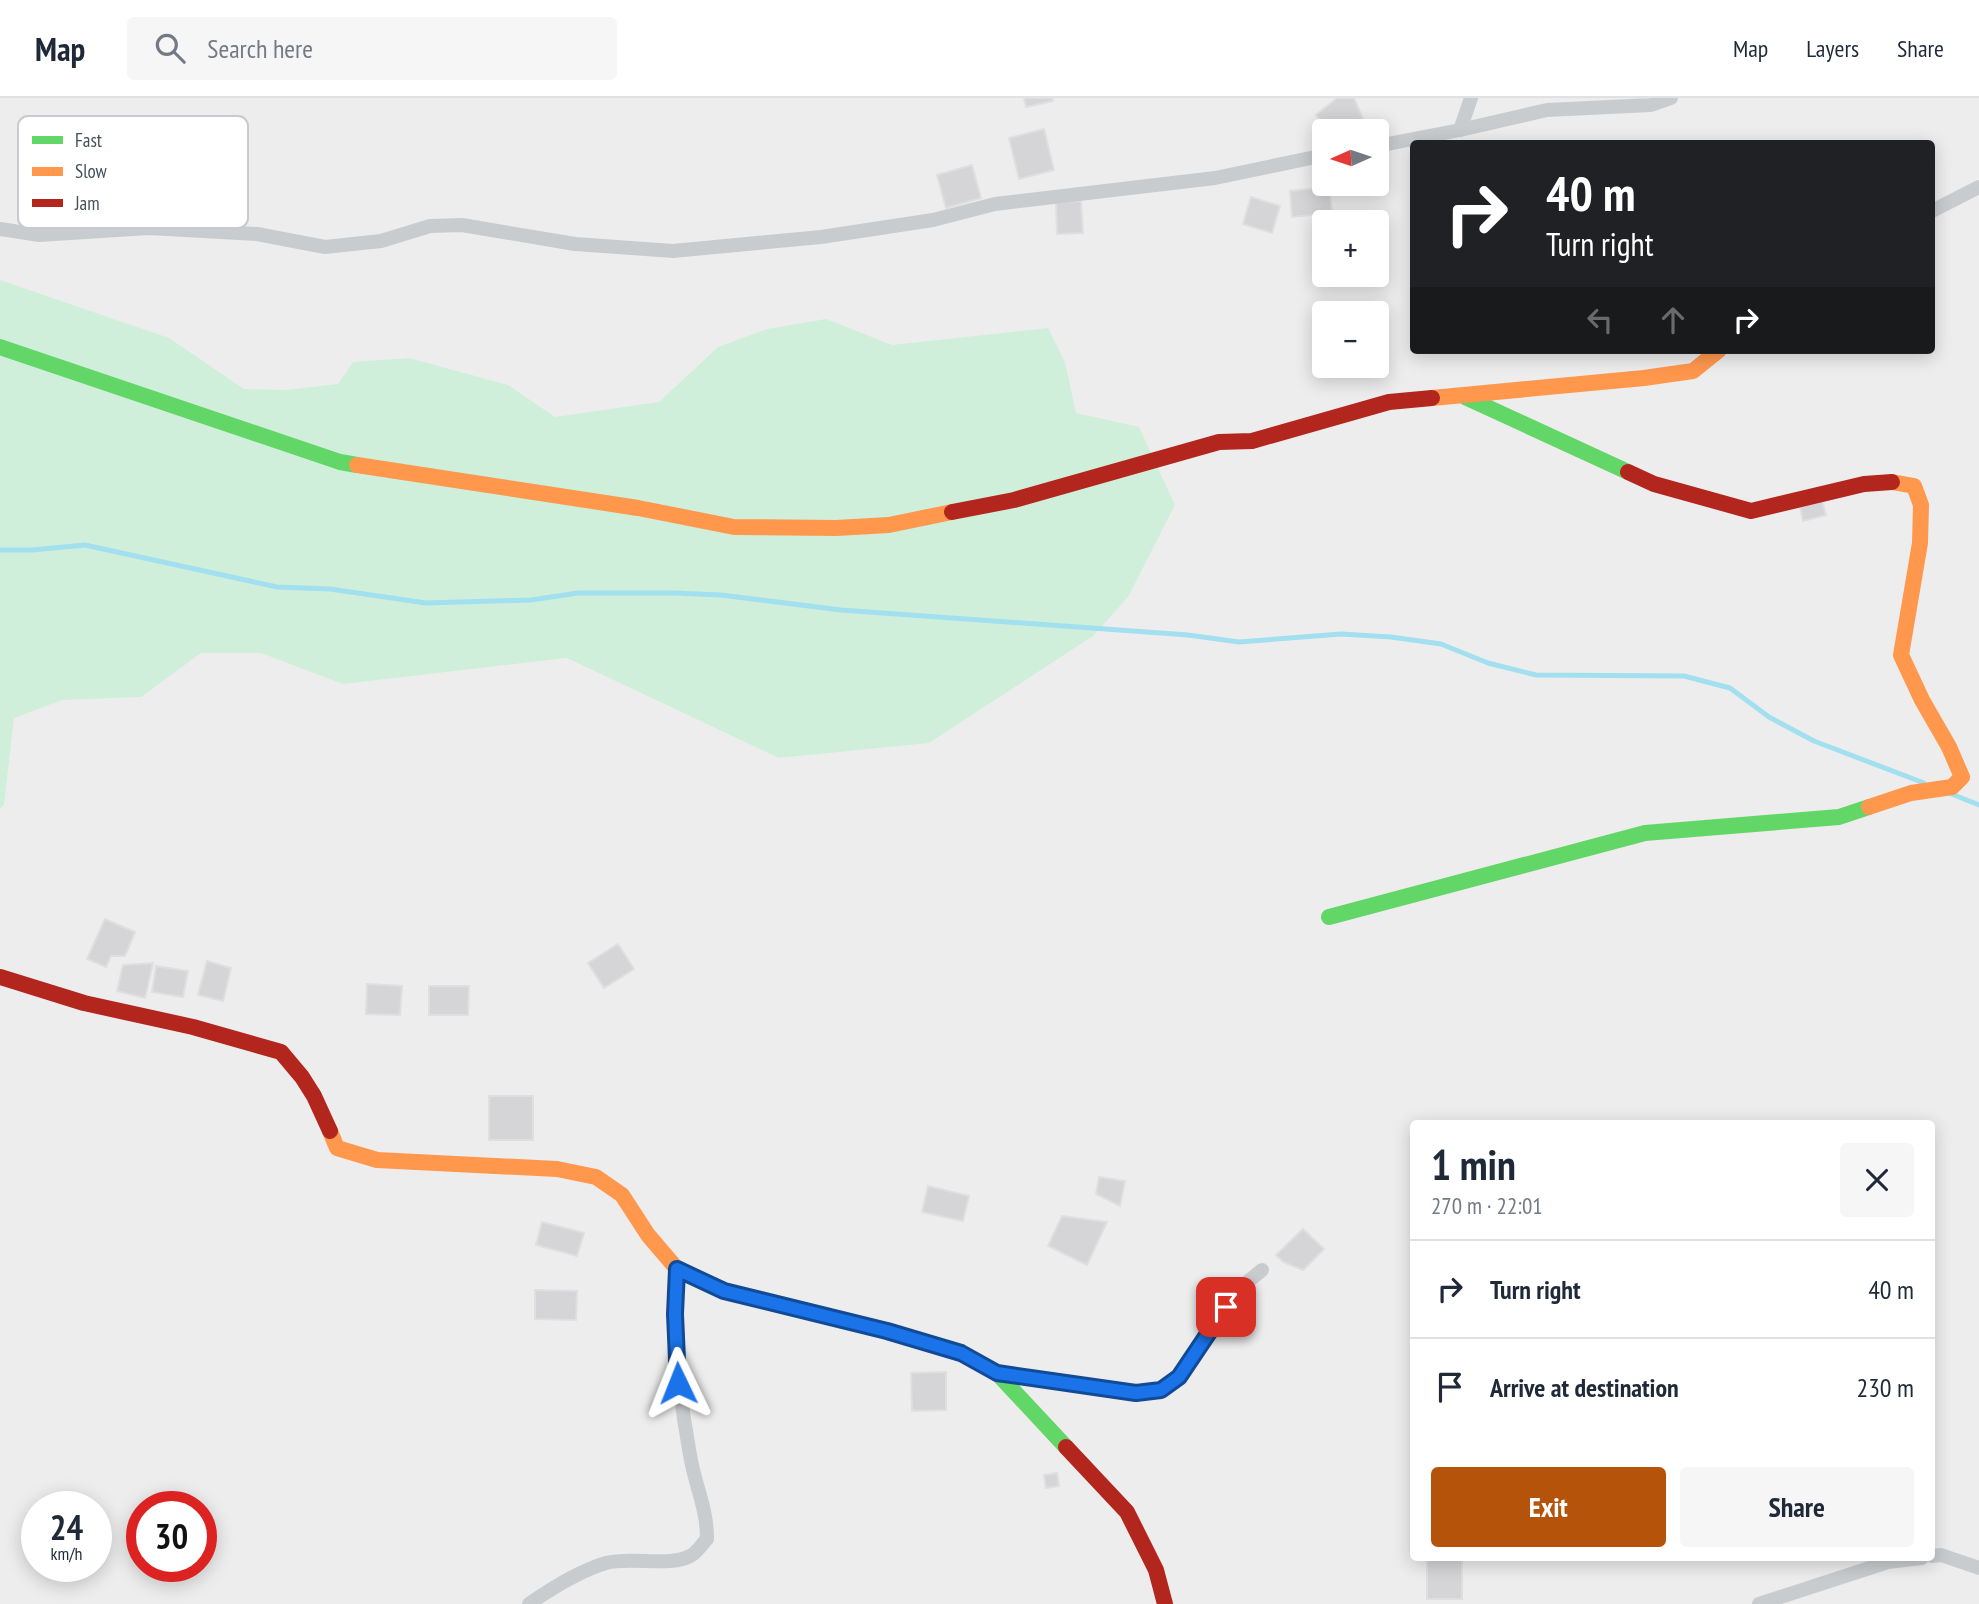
<!DOCTYPE html>
<meta charset="utf-8">
<style>
body{margin:0;font-family:"PT Sans Narrow",sans-serif;background:#f6f6f7;color:#1f2937;height:100vh;display:flex;flex-direction:column;font-size:26px;white-space:nowrap}
*{box-sizing:border-box;margin:0}
p{font-size:23px;color:#747a83}
.icon{flex:none;width:38px;height:38px;fill:none;stroke:currentColor;stroke-width:2;stroke-linecap:round;stroke-linejoin:round}
.map{position:relative;flex:1;overflow:hidden}
.panel{position:absolute;left:1410px;top:1022px;width:525px;height:441px;display:flex;flex-direction:column;background:#fff;border-radius:7px;box-shadow:0 4px 18px #0003}
.panel>*{flex:none}
.guide{position:absolute;left:1410px;top:42px;width:525px;height:214px;border-radius:7px;box-shadow:0 4px 18px #0003;background:#202124;color:#fff;overflow:hidden}
.needle{width:46px;rotate:267deg}
.tools{position:absolute;left:1312px;top:21px;display:grid;gap:14px}
.tools a{display:grid;place-items:center;width:77px;height:77px;border-radius:7px;background:#fff;box-shadow:0 4px 18px #0003;font-size:35px}
.speed{position:absolute;left:21px;top:1393px;display:flex;gap:14px;font-size:35px;font-weight:700;text-align:center}
.speed>*{display:grid;place-content:center;width:91px;height:91px;border-radius:50%;background:#fff;box-shadow:0 4px 18px #0003;line-height:1}
.speed small{font-size:18px;font-weight:400}
.speed .limit{border:10px solid #d22;background:#fff;color:#111}
.pin{position:absolute;display:grid;place-items:center;width:60px;height:60px;color:#fff;margin:-30px;border-radius:14px;box-shadow:0 4px 10px #0006}
.me{position:absolute;width:77px;margin:-38px;rotate:358deg;stroke-linejoin:round;filter:drop-shadow(0 0 5px #0008)}
.turn{display:flex;align-items:center;gap:24px;height:147px;padding:0 21px;font-size:32px}
.turn .icon{width:91px;height:91px;stroke-width:2.5}
.turn b{display:block;font-size:49px;line-height:60px}
.lanes{display:flex;align-items:center;height:66px;padding:0 21px;background:#0003;justify-content:center;gap:35px;direction:ltr}
.lanes .off{opacity:.35}
.round{display:grid;place-items:center;flex:none;width:74px;height:74px;border-radius:7px;background:#f6f6f7}
.head{display:flex;align-items:center;justify-content:space-between;height:119px;padding:0 21px}
h1{font-size:42px;font-weight:800;line-height:52px}
.action{display:flex;gap:14px;margin-top:auto;padding:14px 21px}
.action a{flex:1;height:80px;border-radius:7px;background:#b45309;color:#fff;font-size:28px;font-weight:800;line-height:80px;text-align:center}
.action a+a{background:#f6f6f7;color:#1f2937}
ul{padding:0;list-style:none}
li{display:flex;align-items:center;gap:21px;height:98px;padding:0 21px;border-top:2px solid #e0e1e3}
li div{flex:1}
li b{display:block;font-size:26px}
li em{font-style:normal}
header{display:flex;align-items:center;gap:42px;box-sizing:border-box;height:98px;padding:0 35px;background:#fff;border-bottom:2px solid #e0e1e3}
header strong{font-size:33px}
nav{display:flex;gap:38px;margin-inline-start:auto;font-size:24px}
.search{width:490px;height:63px;background:#f6f6f7;display:flex;align-items:center;gap:18px;box-sizing:border-box;padding:0 24px;border-radius:7px;color:#747a83;font-size:26px}
.map>svg:first-child{display:block}
.green{fill:#cfefdb}
.lines{fill:none;stroke-linecap:round;stroke-linejoin:round}
.stream{stroke:#a2e0ef;stroke-width:5}
.building{fill:#d5d5d7;stroke:#dfdfe0;stroke-width:2}
.street{stroke:#c9ccce;stroke-width:14}
.fast{stroke:#63d668;stroke-width:16}
.slow{stroke:#ff974d;stroke-width:16}
.jam{stroke:#b3261e;stroke-width:16}
.route-casing{stroke:#114b97;stroke-width:18}
.route{stroke:#1a73e8;stroke-width:12}
.key{fill:#fff;stroke:#c7cace;stroke-width:2}
.key-label{font-size:19px;fill:#43505a}
</style>
<header>
<strong>Map</strong>
<div class="search"><svg class="icon" aria-label="search" viewBox="0 0 24 24"><circle cx="10" cy="10" r="6"/><path d="M15 15l6 6"/></svg>Search here</div>
<nav><a>Map</a><a>Layers</a><a>Share</a></nav>
</header>
<div class="map">
<svg width="1979" height="1506" viewBox="0 0 1979 1506">
<rect width="100%" height="100%" fill="#eeeded"/>
<path class="green" d="M 0,182 L 169,240 L 244,291 L 286,292 L 338,286 L 353,264 L 409,260 L 508,287 L 555,319 L 659,304 L 718,249 L 767,231 L 826,221 L 892,247 L 1048,230 L 1065,264 L 1076,315 L 1139,329 L 1175,407 L 1128,499 L 1093,538 L 929,645 L 779,660 L 567,560 L 343,586 L 261,555 L 201,555 L 141,599 L 62,602 L 14,620 L 4,707 L 0,711 Z"/>
<g class="lines">
<g class="stream">
<path d="M 0,452 L 32,452 L 85,447 L 277,489 L 330,491 L 426,505 L 531,502 L 578,495 L 674,495 L 721,497 L 841,512 L 1188,537 L 1239,544 L 1341,536 L 1391,539 L 1441,546 L 1488,565 L 1536,577 L 1684,578 L 1730,590 L 1769,619 L 1814,643 L 1924,685"/>
<path d="M 1949,695 L 1979,707"/>
</g>
</g>
<g class="building">
<path d="M 1024,0 L 1052,0 L 1053,3 L 1026,9 Z"/>
<path d="M 1337,0 L 1354,0 L 1368,33 L 1329,33 L 1316,17 Z"/>
<path d="M 1044,31 L 1054,72 L 1019,81 L 1009,40 Z"/>
<path d="M 972,67 L 981,100 L 946,110 L 937,77 Z"/>
<path d="M 1329,89 L 1332,115 L 1292,119 L 1290,93 Z"/>
<path d="M 1251,99 L 1280,108 L 1272,135 L 1243,126 Z"/>
<path d="M 1081,103 L 1083,135 L 1057,136 L 1056,104 Z"/>
<path d="M 1822,403 L 1826,417 L 1803,423 L 1800,409 Z"/>
<path d="M 105,821 L 135,834 L 125,858 L 111,858 L 106,869 L 87,861 Z"/>
<path d="M 618,846 L 634,871 L 604,890 L 588,865 Z"/>
<path d="M 207,863 L 231,870 L 223,903 L 198,897 Z"/>
<path d="M 153,865 L 145,900 L 117,893 L 123,867 Z"/>
<path d="M 156,868 L 188,873 L 183,899 L 152,894 Z"/>
<path d="M 367,886 L 402,888 L 400,917 L 366,916 Z"/>
<path d="M 429,888 L 469,888 L 468,917 L 429,917 Z"/>
<rect x="489" y="998" width="44" height="44"/>
<path d="M 1099,1079 L 1125,1083 L 1120,1108 L 1096,1096 Z"/>
<path d="M 928,1088 L 969,1098 L 963,1123 L 922,1114 Z"/>
<path d="M 1062,1118 L 1107,1124 L 1087,1167 L 1048,1148 Z"/>
<path d="M 542,1124 L 584,1135 L 577,1158 L 536,1147 Z"/>
<path d="M 1303,1131 L 1324,1151 L 1303,1172 L 1283,1164 L 1276,1157 Z"/>
<path d="M 535,1192 L 577,1193 L 576,1222 L 535,1221 Z"/>
<path d="M 946,1274 L 946,1312 L 912,1313 L 911,1275 Z"/>
<path d="M 1057,1375 L 1059,1388 L 1046,1390 L 1044,1377 Z"/>
<rect x="1427" y="1460" width="35" height="41"/>
</g>
<g class="lines">
<g class="street">
<path d="M 1460,32 L 1471,0"/>
<path d="M 1377,48 L 1460,32 L 1547,12 L 1651,7 L 1671,0"/>
<path d="M 1932,113 L 1979,89"/>
<path d="M 0,131 L 39,137 L 149,130 L 257,136 L 325,149 L 381,143 L 430,128 L 462,127 L 575,146 L 673,153 L 821,139 L 933,122 L 995,106 L 1215,80 L 1325,57"/>
<path d="M 997,1275 L 1136,1295 L 1161,1292 L 1179,1279 L 1234,1195 L 1262,1172"/>
<path d="M 1932,1458 L 1941,1457 L 1979,1470"/>
<path d="M 529,1506 C 552,1490 579,1473 606,1465 C 631,1458 671,1470 692,1457 C 698,1453 702,1446 707,1441 C 707,1409 695,1388 690,1357 C 678,1294 674,1235 677,1171"/>
<path d="M 1759,1506 L 1888,1464 L 1922,1460"/>
</g>
<g class="fast">
<path d="M 0,249 L 340,364 L 357,367"/>
<path d="M 1465,299 L 1628,374"/>
<path d="M 1329,819 L 1645,735 L 1839,719 L 1869,709"/>
<path d="M 818,1216 L 887,1233 L 961,1255 L 997,1275 L 1066,1349"/>
</g>
<g class="slow">
<path d="M 1432,300 L 1644,280 L 1693,273 L 1719,252"/>
<path d="M 357,367 L 638,410 L 734,429 L 836,430 L 889,427 L 952,414"/>
<path d="M 1869,709 L 1911,695 L 1952,689 L 1962,679 L 1949,649 L 1922,602 L 1901,557 L 1920,445 L 1921,407 L 1914,388 L 1892,384"/>
<path d="M 330,1033 L 337,1050 L 377,1062 L 557,1071 L 596,1079 L 622,1097 L 648,1137 L 677,1171 L 724,1193 L 818,1216"/>
</g>
<g class="jam">
<path d="M 1628,374 L 1654,386 L 1751,413 L 1864,386 L 1892,384"/>
<path d="M 952,414 L 1014,402 L 1219,344 L 1252,343 L 1389,304 L 1432,300"/>
<path d="M 0,879 L 84,905 L 193,929 L 281,954 L 302,979 L 314,998 L 330,1033"/>
<path d="M 1066,1349 L 1127,1414 L 1156,1472 L 1165,1506"/>
</g>
</g>
<g class="lines">
<defs>
<path id="route" d="M 678,1285 L 675,1216 L 677,1171 L 724,1193 L 887,1233 L 961,1255 L 997,1275 L 1136,1295 L 1161,1292 L 1179,1279 L 1226,1209"/>
</defs>
<use href="#route" class="route-casing"/>
<use href="#route" class="route"/>
</g>
<rect x="18" y="18" width="230" height="112" rx="10" class="key"/>
<rect x="32" y="38" width="31" height="8" fill="#63d668"/>
<rect x="32" y="69" width="31" height="9" fill="#ff974d"/>
<rect x="32" y="101" width="31" height="8" fill="#b3261e"/>
<g class="key-label">
<text x="75" y="49">Fast</text>
<text x="75" y="80">Slow</text>
<text x="75" y="112">Jam</text>
</g>
</svg>
<div class="tools">
<a><svg class="needle" viewBox="-14 -14 28 28"><path d="M0-13l5 13h-10z" fill="#e53935"/><path d="M0 13l5-13h-10z" fill="#747a83"/></svg></a>
<a>+</a>
<a>−</a>
</div>
<div class="speed"><div>24<small>km/h</small></div><div class="limit">30</div></div>
<div class="pin" style="left:1226px;top:1209px;background:#d93025"><svg class="icon" aria-label="arrive" viewBox="0 0 24 24"><path d="M6 21V4h12l-3 4 3 4H6"/></svg></div>
<svg class="me" style="left:678px;top:1285px" viewBox="-20 -20 40 40"><path d="M0-17L14 15 0 8-14 15z" fill="#1a73e8" stroke="#fff" stroke-width="4"/></svg>
<div class="guide">
<div class="turn"><svg class="icon" aria-label="right" viewBox="0 0 24 24"><path d="M7 20v-9h11M14 6l5 5-5 5"/></svg><div><b>40 m</b>Turn right</div></div>
<div class="lanes"><svg class="icon off" aria-label="left" viewBox="0 0 24 24"><path d="M17 20v-9H6M10 6l-5 5 5 5"/></svg><svg class="icon off" aria-label="ahead" viewBox="0 0 24 24"><path d="M12 20V5M6 11l6-6 6 6"/></svg><svg class="icon" aria-label="right" viewBox="0 0 24 24"><path d="M7 20v-9h11M14 6l5 5-5 5"/></svg></div>
</div>
<section class="panel">
<div class="head"><div><h1>1 min</h1><p>270 m · 22:01</p></div><a class="round"><svg class="icon" aria-label="close" viewBox="0 0 24 24"><path d="M6 6l12 12M18 6L6 18"/></svg></a></div>
<ul>
<li><svg class="icon" aria-label="right" viewBox="0 0 24 24"><path d="M7 20v-9h11M14 6l5 5-5 5"/></svg><div><b>Turn right</b></div><em>40 m</em></li>
<li><svg class="icon" aria-label="arrive" viewBox="0 0 24 24"><path d="M6 21V4h12l-3 4 3 4H6"/></svg><div><b>Arrive at destination</b></div><em>230 m</em></li>
</ul>
<div class="action"><a>Exit</a><a>Share</a></div>
</section>
</div>
